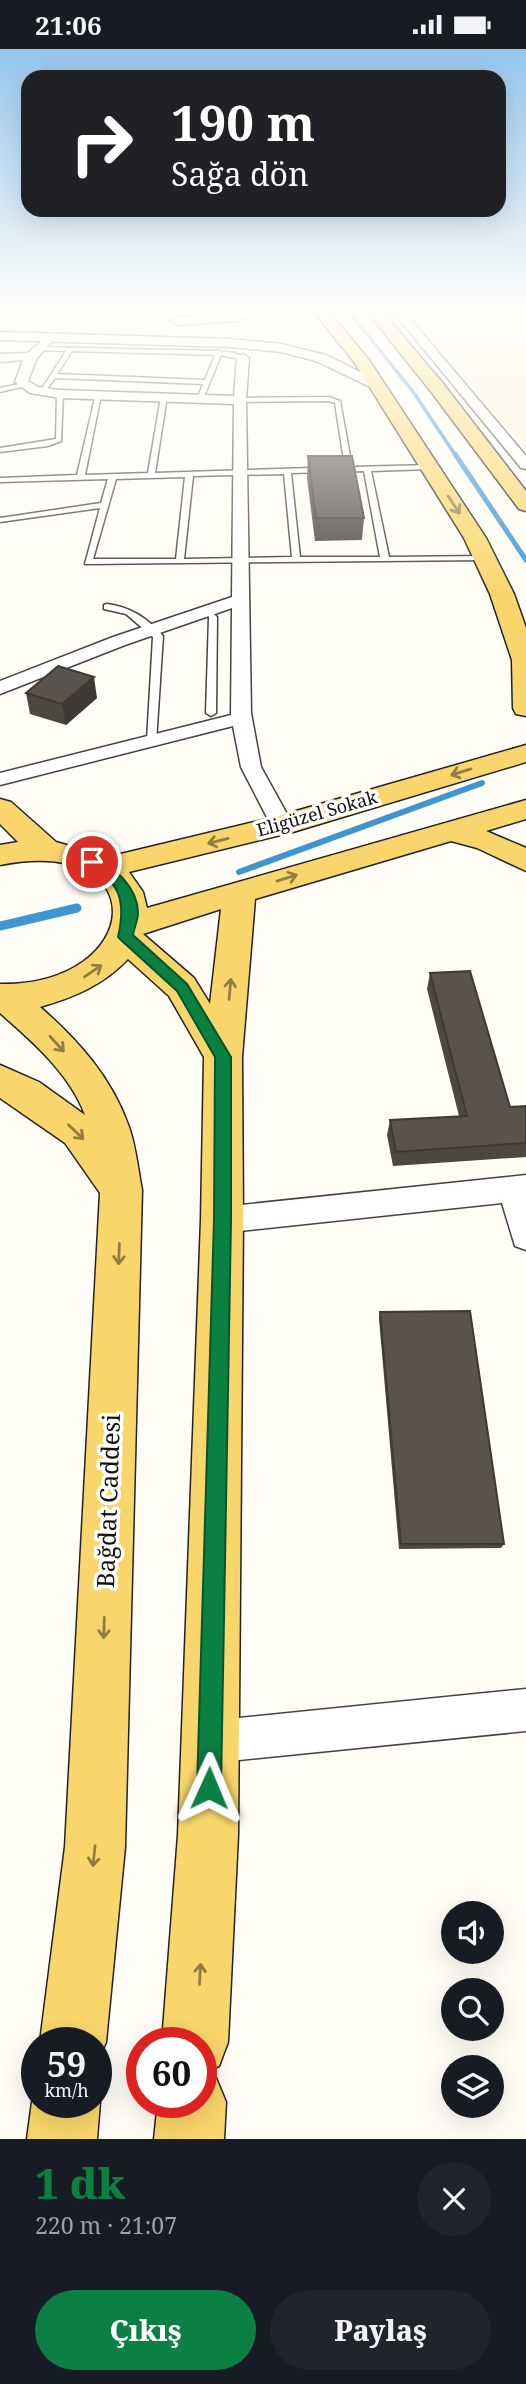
<!DOCTYPE html>
<html lang="tr">
<meta charset="utf-8">
<style>
body{margin:0;font-family:"Noto Serif",serif;background:#20242c;color:#f1f3f6;height:100vh;display:flex;flex-direction:column;font-size:26px;white-space:nowrap}
*{box-sizing:border-box;margin:0}
p{font-size:23px;color:#9ea1a6}
.icon{flex:none;width:38px;height:38px;fill:none;stroke:currentColor;stroke-width:2;stroke-linecap:round;stroke-linejoin:round}
.map{position:relative;height:2090px;overflow:hidden}
.details{display:flex;flex-direction:column;background:#171b24;flex:1}
.details>*{flex:none}
.banner{position:absolute;left:21px;top:21px;width:485px;height:147px;border-radius:21px;box-shadow:0 7px 28px #0002;background:#202124;color:#fff;overflow:hidden}
.buttons{position:absolute;left:441px;top:1852px;display:grid;gap:14px}
.buttons a{display:grid;place-items:center;width:63px;height:63px;border-radius:50%;background:#171b24;box-shadow:0 7px 28px #0002;font-size:35px}
.speed{position:absolute;left:21px;top:1978px;display:flex;gap:14px;font-size:35px;font-weight:700;text-align:center}
.speed>*{display:grid;place-content:center;width:91px;height:91px;border-radius:50%;background:#171b24;box-shadow:0 7px 28px #0002;line-height:1}
.speed small{font-size:18px;font-weight:400}
.speed .limit{border:10px solid #d22;background:#fff;color:#111}
.pin{position:absolute;display:grid;place-items:center;width:60px;height:60px;color:#fff;margin:-30px;border:4px solid #fff;border-radius:50%;box-shadow:0 2px 7px #0007}
.me{position:absolute;width:77px;margin:-38px;rotate:1deg;stroke-linejoin:round;filter:drop-shadow(0 0 5px #0008)}
.turn{display:flex;align-items:center;gap:24px;height:147px;padding:0 35px;font-size:32px}
.turn .icon{width:91px;height:91px;stroke-width:2.5}
.turn b{display:block;font-size:49px;line-height:60px}
.round{display:grid;place-items:center;flex:none;width:74px;height:74px;border-radius:37px;background:#20242c}
.headline{display:flex;align-items:center;justify-content:space-between;height:119px;padding:0 35px}
h1{font-size:42px;font-weight:800;line-height:52px;color:#0b8043}
.primary-button{display:flex;gap:14px;margin-top:auto;padding:14px 35px}
.primary-button a{flex:1;height:80px;border-radius:42px;background:#0b8043;color:#fff;font-size:28px;font-weight:800;line-height:80px;text-align:center}
.primary-button a+a{background:#20242c;color:#f1f3f6}
.status{display:flex;justify-content:space-between;align-items:center;height:49px;padding:0 35px;background:#171b24;direction:ltr}
.status svg{height:19px;fill:currentColor}
.map>svg:first-child{display:block}
.farmland{fill:#f6f3d4}
.lines{fill:none;stroke-linecap:round;stroke-linejoin:round}
.stream-far3{stroke:#3f96cf;stroke-width:3.5}
.stream-far2{stroke:#3f96cf;stroke-width:5}
.stream-far1{stroke:#3f96cf;stroke-width:6}
.stream{stroke:#3f96cf;stroke-width:9}
.service-casing{stroke:#444;stroke-width:3}
.minor-casing{stroke:#444;stroke-width:3}
.tertiary-casing{stroke:#444;stroke-width:3}
.primary-casing{stroke:#222;stroke-width:3}
.service{fill:#fff;fill-rule:evenodd}
.minor{fill:#fff;fill-rule:evenodd}
.tertiary{fill:#fff;fill-rule:evenodd}
.primary{fill:#f9d66b;fill-rule:evenodd}
.wall{fill:#4d4742}
.shaded-wall{fill:#3f3936}
.building{fill:#5a524d;stroke:#3f3936;stroke-width:2}
.oneway{stroke:#917d42}
.route{fill:#0b8043;stroke:#07532c;stroke-width:2}
.labels{text-anchor:middle;stroke-width:7;stroke-linejoin:round;paint-order:stroke}
.far-street-label{font-size:18px;fill:#111;stroke:#fff}
.near-street-label{font-size:24px;fill:#111;stroke:#fff}
</style>
<div class="status"><b>21:06</b><svg viewBox="0 0 49 12"><path d="M0 12V9h3v3zM5 12V6h3v6zM10 12V3h3v9zM15 12V0h3v12zM26 1h20v11H26zM47 4h2v5h-2z"/></svg></div>
<div class="map">
<svg width="526" height="2090" viewBox="0 0 526 2090">
<rect width="100%" height="100%" fill="#fffdf5"/>
<path class="farmland" d="M 409,259 L 526,259 L 526,400 L 419,273 Z"/>
<g class="lines">
<path class="stream-far3" d="M 346,259 L 414,344 L 456,407"/>
<path class="stream-far2" d="M 455,405 L 526,511"/>
<path class="stream-far1" d="M 239,823 L 482,734"/>
<path class="stream" d="M 0,877 L 77,859"/>
<defs>
<g id="service">
<path d="M 0,259 L 157,259 L 0,262 Z"/>
<path d="M 35,298 L 219,302 L 234,304 L 246,309 L 243,311 L 221,306 L 203,350 L 200,352 L 197,350 L 203,335 L 55,329 L 43,345 L 40,343 L 66,302 L 37,301 ZM 72,302 L 215,306 L 205,331 L 57,325 Z"/>
<path d="M 24,334 L 26,337 L 0,343 L 0,339 Z"/>
<path d="M 60,343 L 63,345 L 61,392 L 48,397 L 0,403 L 0,399 L 56,390 L 57,345 Z"/>
<path d="M 96,345 L 101,346 L 85,426 L 148,424 L 161,348 L 164,346 L 167,348 L 155,424 L 345,418 L 335,354 L 328,352 L 240,353 L 237,351 L 240,349 L 329,348 L 340,352 L 352,418 L 430,416 L 434,418 L 430,420 L 371,422 L 389,508 L 485,507 L 489,509 L 485,511 L 85,515 L 100,459 L 0,473 L 0,469 L 101,454 L 108,430 L 0,433 L 0,429 L 77,426 ZM 364,422 L 380,508 L 300,508 L 291,424 ZM 284,425 L 292,508 L 184,510 L 193,427 ZM 185,428 L 176,510 L 93,510 L 116,430 Z"/>
<path d="M 107,555 C 131,558 147,569 163,587 L 156,693 L 147,691 L 153,588 L 126,565 L 104,560 L 104,556 Z"/>
<path d="M 207,558 L 217,568 L 216,664 L 211,667 L 206,664 L 209,568 L 203,561 Z"/>
</g>
<g id="minor">
<path d="M 390,259 L 401,259 L 526,407 L 526,420 L 521,419 Z"/>
<path d="M 51,284 L 57,287 L 37,309 L 28,332 L 38,338 L 60,341 L 234,347 L 237,309 L 243,305 L 249,309 L 246,351 L 251,664 L 261,718 L 293,776 L 290,781 L 274,781 L 271,776 L 241,718 L 233,677 L 0,736 L 0,724 L 231,666 L 232,559 L 125,596 L 0,645 L 0,632 L 113,588 L 232,548 L 234,355 L 60,349 L 30,344 L 15,333 L 23,311 L 0,313 L 0,305 L 28,304 Z"/>
<path d="M 526,1126 L 526,1201 L 515,1197 L 502,1154 L 222,1184 L 211,1180 L 207,1171 L 211,1162 L 222,1158 Z"/>
<path d="M 526,1640 L 526,1682 L 210,1714 L 195,1708 L 189,1693 L 195,1678 L 210,1672 Z"/>
</g>
<g id="tertiary">
<path d="M 255,259 L 278,259 L 237,272 L 178,276 L 171,272 L 178,268 L 237,264 Z"/>
<path d="M 0,283 L 231,290 L 281,295 L 326,306 L 384,335 L 382,338 L 370,338 L 316,312 L 281,303 L 231,298 L 0,291 Z"/>
</g>
<g id="primary">
<path d="M 311,259 L 326,259 L 369,311 L 486,489 L 514,545 L 526,579 L 526,667 L 516,665 L 513,659 L 512,611 L 490,545 L 464,489 L 354,313 Z"/>
<path d="M 364,259 L 379,259 L 441,332 L 526,442 L 526,462 L 519,460 L 429,340 Z"/>
<path d="M 526,696 L 526,713 L 293,783 L 129,823 L 143,843 L 147,859 L 526,751 L 526,770 L 486,782 L 526,799 L 526,822 L 477,799 L 451,792 L 255,850 L 242,1008 L 243,1171 L 238,1786 L 228,1993 L 219,2017 L 203,2023 L 216,2029 L 226,2053 L 224,2090 L 154,2090 L 158,2053 L 201,2053 L 201,1993 L 162,1993 L 178,1786 L 201,1171 L 204,1008 L 169,947 L 128,910 C 103,936 75,948 40,958 C 78,991 112,1029 129,1078 C 136,1098 138,1120 142,1141 L 125,1798 L 106,1993 L 96,2017 L 96,1993 L 40,1993 L 65,1798 L 100,1144 L 65,1094 L 0,1049 L 0,1016 L 39,1033 L 85,1066 C 70,1025 32,992 0,964 L 0,935 C 144,937 157,785 0,816 L 0,796 L 18,793 L 0,775 L 0,750 L 11,753 L 56,793 L 108,808 L 275,768 ZM 221,860 L 210,955 L 194,929 L 143,885 Z"/>
<path d="M 37,2041 L 37,2053 L 96,2053 L 96,2043 L 100,2053 L 97,2090 L 27,2090 L 32,2053 Z"/>
</g>
</defs>
<use href="#service" class="service-casing"/>
<use href="#minor" class="minor-casing"/>
<use href="#tertiary" class="tertiary-casing"/>
<use href="#primary" class="primary-casing"/>
<use href="#service" class="service"/>
<use href="#minor" class="minor"/>
<use href="#tertiary" class="tertiary"/>
<use href="#primary" class="primary"/>
</g>
<g class="wall">
<path d="M 308,407 L 364,469 L 362,491 L 315,492 L 307,429 Z"/>
<path d="M 26,644 L 97,649 L 66,676 L 30,665 Z"/>
<path d="M 430,924 L 510,1058 L 526,1057 L 526,1108 L 393,1117 L 387,1086 L 390,1071 L 459,1067 L 427,940 Z"/>
<path d="M 380,1263 L 504,1495 L 501,1499 L 399,1500 L 379,1270 Z"/>
</g>
<path class="shaded-wall" d="M 94,628 L 97,649 L 66,676 L 62,655 Z"/>
<g class="building">
<path d="M 308,407 L 352,407 L 364,469 L 316,469 Z"/>
<path d="M 58,617 L 94,628 L 62,655 L 26,644 Z"/>
<path d="M 470,922 L 510,1058 L 526,1057 L 526,1094 L 396,1103 L 390,1071 L 467,1067 L 430,924 Z"/>
<path d="M 470,1262 L 504,1495 L 401,1495 L 380,1263 Z"/>
</g>
<defs><path id="oneway-shaft" d="M-6 0H5M1.5-3L5.5 0L1.5 3" fill="none" stroke-width="1.6" stroke-linecap="round" stroke-linejoin="round" transform="scale(1.75)"/></defs>
<g class="oneway">
<use href="#oneway-shaft" transform="translate(454 456) rotate(57)"/>
<use href="#oneway-shaft" transform="translate(461 723) rotate(163)"/>
<use href="#oneway-shaft" transform="translate(218 792) rotate(166)"/>
<use href="#oneway-shaft" transform="translate(287 829) rotate(-17)"/>
<use href="#oneway-shaft" transform="translate(93 922) rotate(-34)"/>
<use href="#oneway-shaft" transform="translate(230 940) rotate(-85)"/>
<use href="#oneway-shaft" transform="translate(57 995) rotate(48)"/>
<use href="#oneway-shaft" transform="translate(76 1083) rotate(44)"/>
<use href="#oneway-shaft" transform="translate(119 1205) rotate(92)"/>
<use href="#oneway-shaft" transform="translate(104 1579) rotate(92)"/>
<use href="#oneway-shaft" transform="translate(94 1807) rotate(96)"/>
<use href="#oneway-shaft" transform="translate(200 1925) rotate(-87)"/>
</g>
<linearGradient id="sky" x2="0" y2="1"><stop stop-color="#95c6ee"/><stop offset="0.47" stop-color="#fffefa"/><stop offset="1" stop-color="#fffefa" stop-opacity="0"/></linearGradient>
<rect width="526" height="552" fill="url(#sky)"/>
<path class="route" d="M 92,809 C 114,816 138,839 138,864 C 138,871 134,879 133,886 L 187,935 L 231,1008 L 231,1171 L 221,1739 L 218,1748 L 209,1752 L 200,1748 L 197,1739 L 214,1171 L 215,1008 L 177,942 L 121,891 L 118,888 C 126,853 121,832 87,816 L 87,810 Z"/>
<g class="labels">
<g class="far-street-label">
<text transform="translate(317 765) rotate(-16)" y="6">Eligüzel Sokak</text>
</g>
<g class="near-street-label">
<text transform="translate(109 1452) rotate(-88)" y="8">Bağdat Caddesi</text>
</g>
</g>
</svg>
<div class="buttons">
<a><svg class="icon" aria-label="sound" viewBox="0 0 24 24"><path d="M4 9h4l5-4v14l-5-4H4zM17 9q2 3 0 6"/></svg></a>
<a><svg class="icon" aria-label="search" viewBox="0 0 24 24"><circle cx="10" cy="10" r="6"/><path d="M15 15l6 6"/></svg></a>
<a><svg class="icon" aria-label="layers" viewBox="0 0 24 24"><path d="M12 4l9 5-9 5-9-5zM3 14l9 5 9-5"/></svg></a>
</div>
<div class="speed"><div>59<small>km/h</small></div><div class="limit">60</div></div>
<div class="pin" style="left:92px;top:813px;background:#d93025"><svg class="icon" aria-label="arrive" viewBox="0 0 24 24"><path d="M6 21V4h12l-3 4 3 4H6"/></svg></div>
<svg class="me" style="left:209px;top:1739px" viewBox="-20 -20 40 40"><path d="M0-17L14 15 0 8-14 15z" fill="#0b8043" stroke="#fff" stroke-width="4"/></svg>
<div class="banner">
<div class="turn"><svg class="icon" aria-label="right" viewBox="0 0 24 24"><path d="M7 20v-9h11M14 6l5 5-5 5"/></svg><div><b>190 m</b>Sağa dön</div></div>
</div>
</div>
<section class="details">
<div class="headline"><div><h1>1 dk</h1><p>220 m · 21:07</p></div><a class="round"><svg class="icon" aria-label="close" viewBox="0 0 24 24"><path d="M6 6l12 12M18 6L6 18"/></svg></a></div>
<div class="primary-button"><a>Çıkış</a><a>Paylaş</a></div>
</section>
